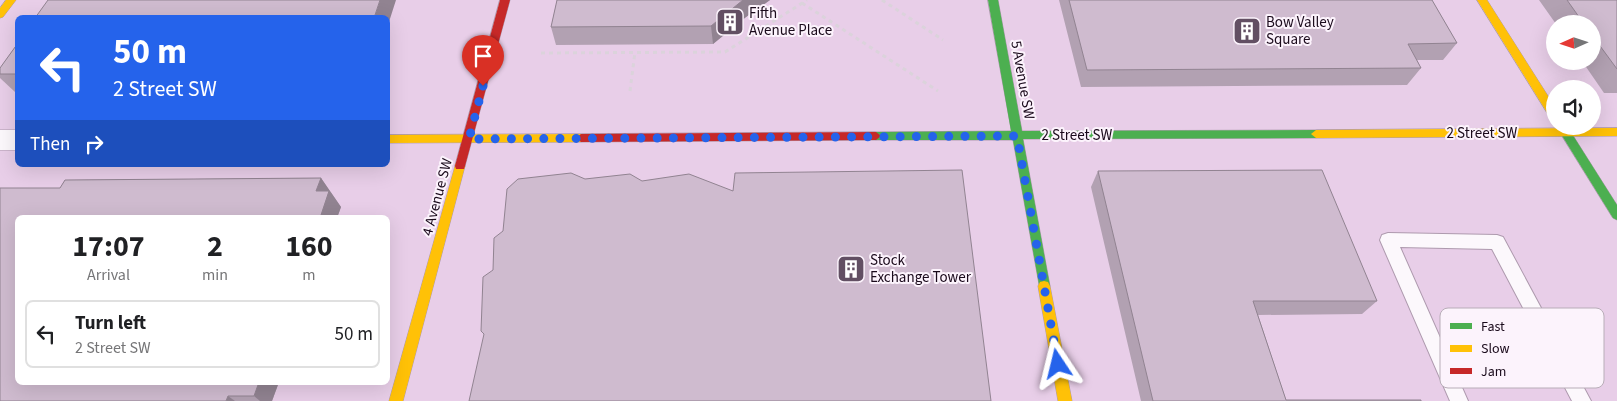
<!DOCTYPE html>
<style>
body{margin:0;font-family:"Source Sans 3",sans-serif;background:#f2f2f2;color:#202124;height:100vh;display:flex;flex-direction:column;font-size:19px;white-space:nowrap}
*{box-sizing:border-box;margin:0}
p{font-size:16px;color:#757577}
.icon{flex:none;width:28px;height:28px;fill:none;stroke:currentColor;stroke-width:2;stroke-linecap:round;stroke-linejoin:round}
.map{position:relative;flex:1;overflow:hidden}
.panel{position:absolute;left:15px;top:215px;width:375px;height:170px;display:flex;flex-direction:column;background:#fff;border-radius:8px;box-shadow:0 5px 20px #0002}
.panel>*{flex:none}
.banner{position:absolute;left:15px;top:15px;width:375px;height:152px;border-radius:8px;box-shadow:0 5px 20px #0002;background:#2563eb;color:#fff;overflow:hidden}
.needle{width:32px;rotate:267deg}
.fabs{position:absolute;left:1546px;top:15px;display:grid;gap:10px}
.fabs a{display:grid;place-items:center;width:55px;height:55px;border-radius:50%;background:#fff;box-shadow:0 5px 20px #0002;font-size:25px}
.pin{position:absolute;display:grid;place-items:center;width:42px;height:42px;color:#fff;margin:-51px -21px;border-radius:50% 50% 50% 0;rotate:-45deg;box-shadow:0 0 5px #0007}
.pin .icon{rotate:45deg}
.me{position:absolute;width:55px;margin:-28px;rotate:350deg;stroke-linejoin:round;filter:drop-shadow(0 0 4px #0008)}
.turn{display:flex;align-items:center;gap:18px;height:105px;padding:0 15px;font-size:22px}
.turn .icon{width:65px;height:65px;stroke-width:2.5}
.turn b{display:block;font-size:35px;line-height:42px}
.then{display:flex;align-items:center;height:48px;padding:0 15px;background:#0003;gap:10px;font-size:19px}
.eta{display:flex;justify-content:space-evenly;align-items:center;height:85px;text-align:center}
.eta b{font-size:30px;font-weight:700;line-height:35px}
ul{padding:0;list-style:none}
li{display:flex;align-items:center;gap:15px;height:68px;margin:0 10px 8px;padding:0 5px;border:2px solid #e0e0e0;border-radius:8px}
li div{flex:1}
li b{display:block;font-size:19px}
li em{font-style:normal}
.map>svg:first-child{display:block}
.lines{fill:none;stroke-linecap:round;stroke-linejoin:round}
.lane-casing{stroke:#ae9aae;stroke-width:2}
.street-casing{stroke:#ae9aae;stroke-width:1}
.fast-casing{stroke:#ae9aae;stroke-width:1}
.slow-casing{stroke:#ae9aae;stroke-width:1}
.jam-casing{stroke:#ae9aae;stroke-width:1}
.path{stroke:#dbd3db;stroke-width:3;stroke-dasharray:4 4;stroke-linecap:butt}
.lane{fill:#fcf8fc;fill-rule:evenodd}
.street{fill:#fcf8fc;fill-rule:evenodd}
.fast{fill:#4caf50;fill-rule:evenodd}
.slow{fill:#ffc107;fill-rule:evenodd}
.jam{fill:#c62828;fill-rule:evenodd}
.wall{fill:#b2a1b2}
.shaded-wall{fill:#918391}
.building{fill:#cfbbcf;stroke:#918391}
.route{stroke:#2563eb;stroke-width:9;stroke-dasharray:0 16.2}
.labels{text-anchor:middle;stroke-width:4;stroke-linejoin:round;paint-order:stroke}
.poi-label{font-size:15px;fill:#1a0a1b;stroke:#fcf3fc;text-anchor:start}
.street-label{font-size:15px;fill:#1a0a1b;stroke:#fcf3fc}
.key{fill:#fcf3fc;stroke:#b8adb8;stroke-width:1}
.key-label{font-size:14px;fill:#1a0a1b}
</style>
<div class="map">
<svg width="1617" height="401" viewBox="0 0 1617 401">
<rect width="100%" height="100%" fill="#e8cee8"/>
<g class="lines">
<defs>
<path id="lane" d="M 1388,233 L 1497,235 L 1503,237 L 1591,401 L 1572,401 L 1492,249 L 1400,247 L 1468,401 L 1450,401 L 1380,240 L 1382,235 Z"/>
<rect id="street" x="0" y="130" width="18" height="20"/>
<g id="fast">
<path d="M 988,0 L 998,0 L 1022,131 L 1316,130 L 1321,134 L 1316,138 L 1023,139 L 1050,286 L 1048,290 L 1044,291 L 1040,290 L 1013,140 L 876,140 L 871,136 L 876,132 L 1011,131 Z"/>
<path d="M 1556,126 L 1567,126 L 1617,205 L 1617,220 L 1613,218 Z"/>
</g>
<g id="slow">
<path d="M 6,0 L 16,0 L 3,17 L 0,18 L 0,8 Z"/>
<path d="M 1477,0 L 1487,0 L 1555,107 L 1555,120 L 1551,119 Z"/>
<path d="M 1617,128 L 1617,136 L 1316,138 L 1311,134 L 1316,130 Z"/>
<path d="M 581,134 L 586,138 L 581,142 L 388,143 L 388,135 Z"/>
<path d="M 460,162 L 464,163 L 465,166 L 403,401 L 389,401 L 455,166 L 456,163 Z"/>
<path d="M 1044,281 L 1048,282 L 1050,286 L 1072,401 L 1058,401 L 1038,286 L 1040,282 Z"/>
</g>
<g id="jam">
<path d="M 500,0 L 510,0 L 465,166 L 464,169 L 456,169 L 455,166 Z"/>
<path d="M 876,132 L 881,136 L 876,140 L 581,142 L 576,138 L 581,134 Z"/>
</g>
</defs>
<use href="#lane" class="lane-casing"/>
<use href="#street" class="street-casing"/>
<use href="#fast" class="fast-casing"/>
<use href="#slow" class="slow-casing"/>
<use href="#jam" class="jam-casing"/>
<g class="path">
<path d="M 882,0 L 943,40"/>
<path d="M 802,3 L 938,91"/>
<path d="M 541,53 L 725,52 L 807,0"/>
<path d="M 630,91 L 635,52"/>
</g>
<use href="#lane" class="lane"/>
<use href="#street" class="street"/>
<use href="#fast" class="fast"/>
<use href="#slow" class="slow"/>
<use href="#jam" class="jam"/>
</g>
<g class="wall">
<path d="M 557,0 L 770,0 L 746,17 L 713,44 L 556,45 L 551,27 Z"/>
<path d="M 1059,0 L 1432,0 L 1457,43 L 1443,60 L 1417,60 L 1421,68 L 1407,85 L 1081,87 Z"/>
<path d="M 1539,0 L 1617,0 L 1617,93 L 1604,93 L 1582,61 L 1592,61 L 1592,24 L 1556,24 Z"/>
<path d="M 18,43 L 18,92 L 15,92 L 0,78 L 0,68 Z"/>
<path d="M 1098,171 L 1377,301 L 1362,314 L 1258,315 L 1286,400 L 1421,401 L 1141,401 L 1091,187 Z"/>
<path d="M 321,178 L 341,207 L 337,218 L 18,218 L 18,382 L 279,382 L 272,401 L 0,401 L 0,188 L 60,188 L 65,180 Z"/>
</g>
<g class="shaded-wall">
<path d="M 380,0 L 396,0 L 388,25 L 388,18 L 374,18 Z"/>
<path d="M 743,0 L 770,0 L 746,17 L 713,44 L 711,26 Z"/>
<path d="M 321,178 L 341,207 L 337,218 L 320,218 L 316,191 Z"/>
<path d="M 259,382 L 279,382 L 272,401 L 260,401 L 254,396 Z"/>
<path d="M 228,396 L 235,401 L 226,401 Z"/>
</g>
<g class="building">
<path d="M 48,0 L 380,0 L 374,18 L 35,18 Z"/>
<path d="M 557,0 L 743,0 L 711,26 L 551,27 Z"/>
<path d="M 1069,0 L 1432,0 L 1457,43 L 1408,44 L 1421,68 L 1087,70 Z"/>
<path d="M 1567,0 L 1617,0 L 1617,69 L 1592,35 L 1592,24 L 1584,24 Z"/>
<path d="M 18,43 L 18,74 L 0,74 L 0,68 Z"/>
<path d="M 962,170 L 991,401 L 469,401 L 484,334 L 481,331 L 483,277 L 493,270 L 494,238 L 503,231 L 507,189 L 518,179 L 571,173 L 585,179 L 630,174 L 642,181 L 689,174 L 733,191 L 735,173 Z"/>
<path d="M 1322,170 L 1377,301 L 1253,301 L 1286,400 L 1421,400 L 1421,401 L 1153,401 L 1098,171 Z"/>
<path d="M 321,178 L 316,191 L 329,191 L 320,218 L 18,218 L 18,382 L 259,382 L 254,396 L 228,396 L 226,401 L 0,401 L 0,188 L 60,188 L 65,180 Z"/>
</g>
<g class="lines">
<path class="route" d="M 483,86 L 469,139 L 1017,136 L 1058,364"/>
</g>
<defs>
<symbol id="building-square" viewBox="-11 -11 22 22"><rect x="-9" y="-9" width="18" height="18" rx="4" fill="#624f63" stroke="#fcf3fc"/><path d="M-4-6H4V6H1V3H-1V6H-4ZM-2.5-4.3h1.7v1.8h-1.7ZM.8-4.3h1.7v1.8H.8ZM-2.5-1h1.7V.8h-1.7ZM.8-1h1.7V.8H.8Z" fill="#fff"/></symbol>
</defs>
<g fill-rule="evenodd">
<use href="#building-square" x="714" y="6" width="32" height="32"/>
<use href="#building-square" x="1231" y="15" width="32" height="32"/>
<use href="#building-square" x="835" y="253" width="32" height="32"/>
</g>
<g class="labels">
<g class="poi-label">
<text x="749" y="18">Fifth<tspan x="749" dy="17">Avenue Place</tspan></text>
<text x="1266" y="27">Bow Valley<tspan x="1266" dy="17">Square</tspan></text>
<text x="870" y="265">Stock<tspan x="870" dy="17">Exchange Tower</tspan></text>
</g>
<g class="street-label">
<text transform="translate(1023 80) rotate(80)" y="5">5 Avenue SW</text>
<text x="1482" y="138">2 Street SW</text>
<text x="1077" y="140">2 Street SW</text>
<text transform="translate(437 197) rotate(-75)" y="5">4 Avenue SW</text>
</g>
</g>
<rect x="1440" y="308" width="164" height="80" rx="8" class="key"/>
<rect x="1450" y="323" width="22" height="6" fill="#4caf50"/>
<rect x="1450" y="345" width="22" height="7" fill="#ffc107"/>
<rect x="1450" y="368" width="22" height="6" fill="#c62828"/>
<g class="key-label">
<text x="1481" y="331">Fast</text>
<text x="1481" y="353">Slow</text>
<text x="1481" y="376">Jam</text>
</g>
</svg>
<div class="fabs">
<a><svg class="needle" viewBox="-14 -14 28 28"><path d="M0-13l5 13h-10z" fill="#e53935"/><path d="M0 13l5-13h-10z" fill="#757577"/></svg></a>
<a><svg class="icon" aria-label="sound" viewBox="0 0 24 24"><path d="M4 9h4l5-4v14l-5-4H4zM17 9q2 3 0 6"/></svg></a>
</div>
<div class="pin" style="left:483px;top:86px;background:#d93025"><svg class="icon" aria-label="arrive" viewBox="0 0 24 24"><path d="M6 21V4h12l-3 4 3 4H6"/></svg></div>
<svg class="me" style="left:1058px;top:364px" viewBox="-20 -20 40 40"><path d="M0-17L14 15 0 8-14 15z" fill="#2563eb" stroke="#fff" stroke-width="4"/></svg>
<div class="banner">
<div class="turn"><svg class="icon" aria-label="left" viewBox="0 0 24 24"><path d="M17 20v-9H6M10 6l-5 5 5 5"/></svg><div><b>50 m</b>2 Street SW</div></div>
<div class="then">Then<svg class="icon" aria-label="right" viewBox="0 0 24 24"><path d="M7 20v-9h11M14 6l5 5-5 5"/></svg></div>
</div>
<section class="panel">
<div class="eta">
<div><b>17:07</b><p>Arrival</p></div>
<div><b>2</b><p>min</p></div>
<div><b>160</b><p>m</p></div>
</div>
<ul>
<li><svg class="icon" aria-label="left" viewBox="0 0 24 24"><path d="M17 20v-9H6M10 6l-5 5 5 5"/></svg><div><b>Turn left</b><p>2 Street SW</p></div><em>50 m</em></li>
</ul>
</section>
</div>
